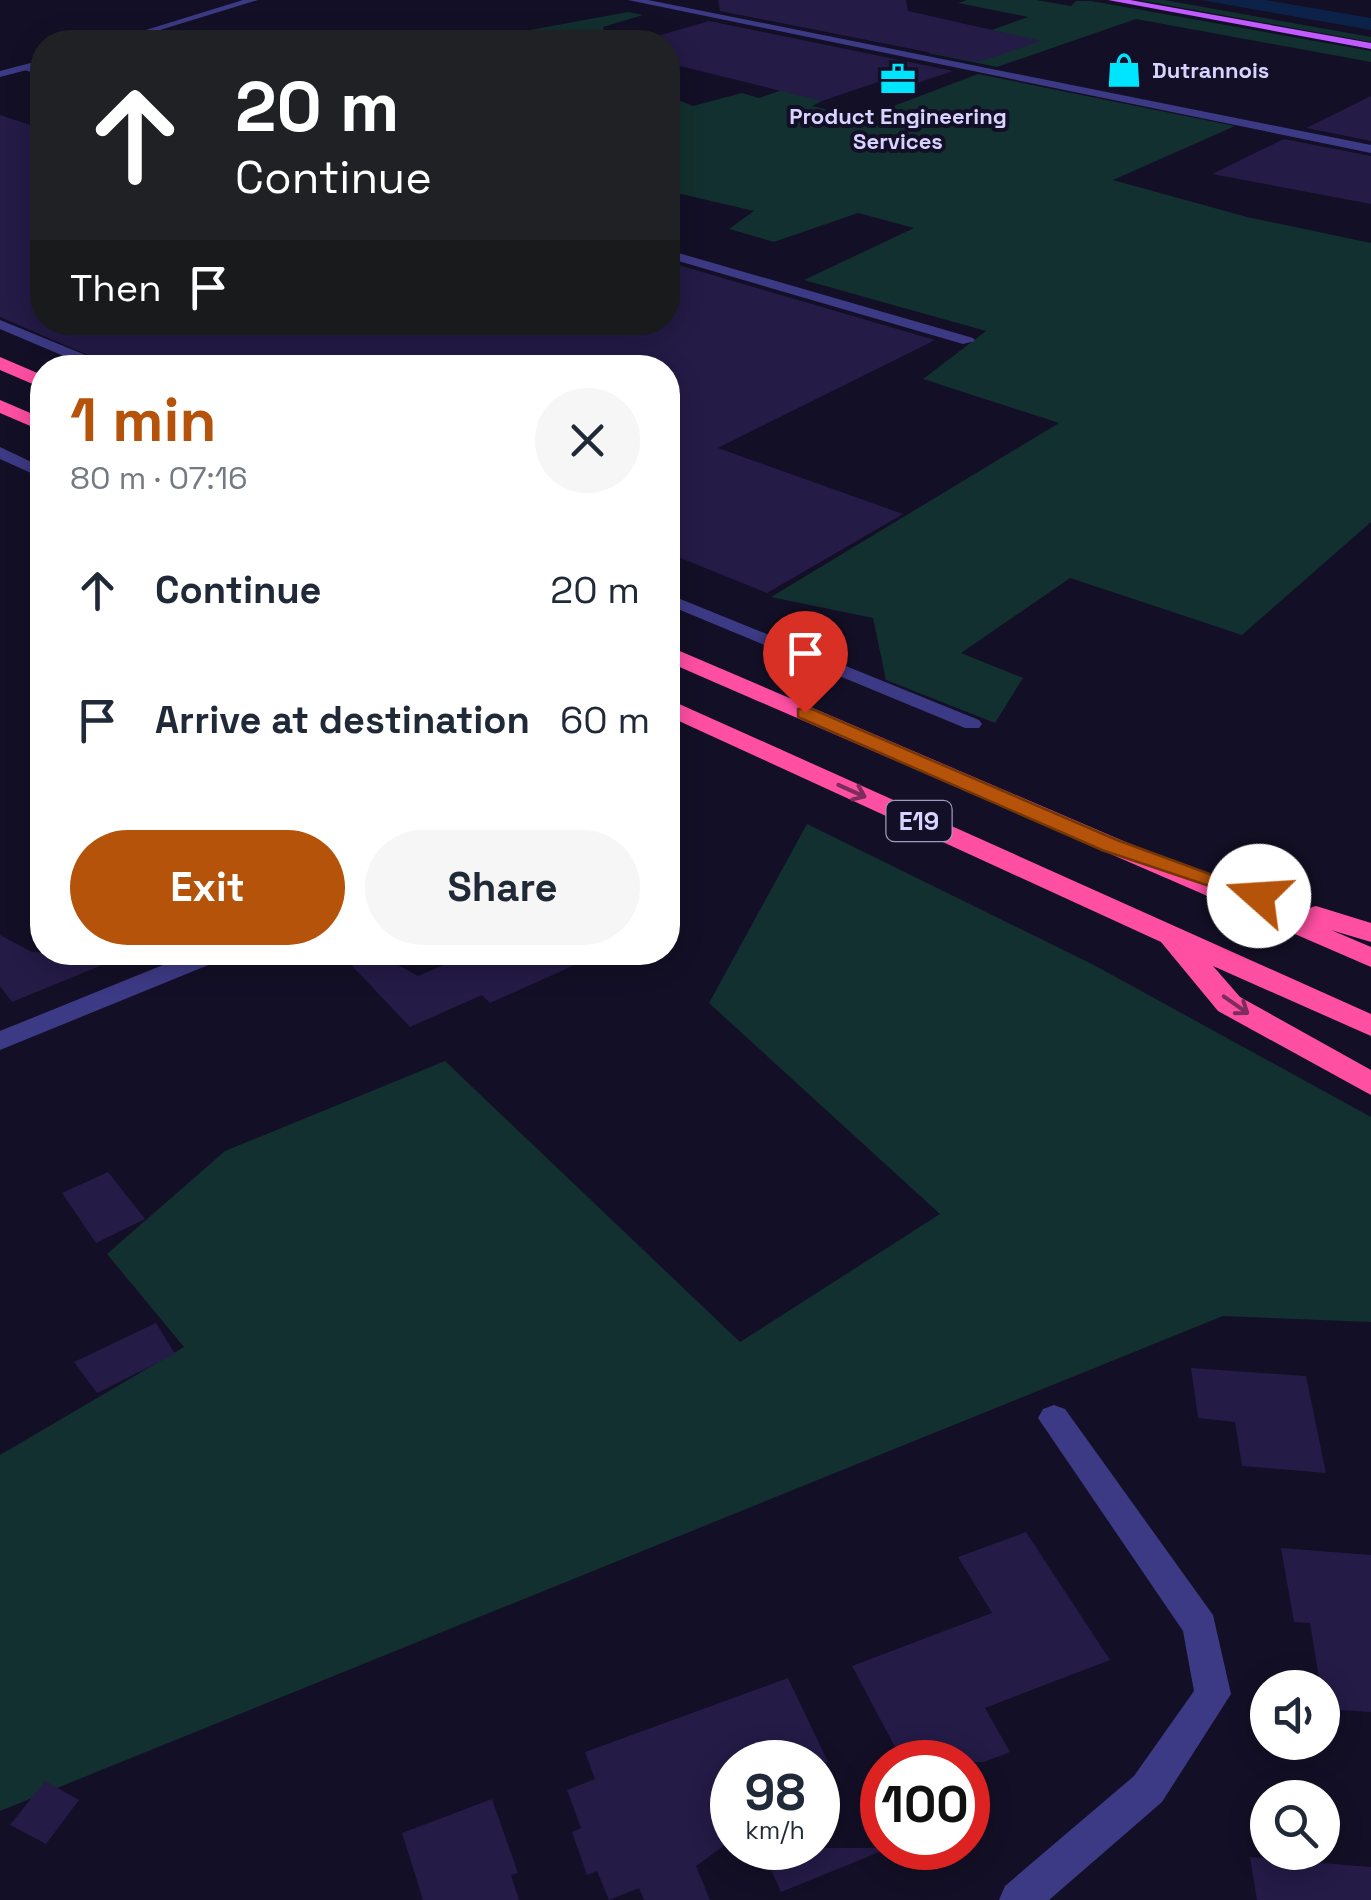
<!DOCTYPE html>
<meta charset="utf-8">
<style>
body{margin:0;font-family:"Space Grotesk",sans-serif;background:#f6f6f7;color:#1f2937;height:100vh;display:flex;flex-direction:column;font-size:38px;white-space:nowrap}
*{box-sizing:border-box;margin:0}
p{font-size:32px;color:#747a83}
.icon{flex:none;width:55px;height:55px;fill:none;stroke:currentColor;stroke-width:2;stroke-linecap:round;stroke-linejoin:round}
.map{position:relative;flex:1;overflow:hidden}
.details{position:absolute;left:30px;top:355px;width:650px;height:610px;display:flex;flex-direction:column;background:#fff;border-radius:40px;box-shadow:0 5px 25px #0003}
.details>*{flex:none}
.hud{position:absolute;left:30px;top:30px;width:650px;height:305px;border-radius:40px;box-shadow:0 5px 25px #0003;background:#202124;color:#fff;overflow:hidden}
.buttons{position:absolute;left:1250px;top:1670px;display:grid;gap:20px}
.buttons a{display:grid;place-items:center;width:90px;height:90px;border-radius:50%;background:#fff;box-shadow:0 5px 25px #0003;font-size:50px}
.speed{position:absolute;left:710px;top:1740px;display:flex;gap:20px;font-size:50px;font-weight:700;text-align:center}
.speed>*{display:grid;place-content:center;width:130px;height:130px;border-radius:50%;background:#fff;box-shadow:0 5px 25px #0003;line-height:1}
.speed small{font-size:25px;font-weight:400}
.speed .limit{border:15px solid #d22;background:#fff;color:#111}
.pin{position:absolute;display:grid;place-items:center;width:85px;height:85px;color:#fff;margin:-102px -42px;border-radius:50% 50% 50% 0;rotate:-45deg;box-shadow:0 0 10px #0007}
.pin .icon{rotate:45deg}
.me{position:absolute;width:110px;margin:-55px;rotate:289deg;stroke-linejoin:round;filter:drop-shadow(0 0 8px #0008)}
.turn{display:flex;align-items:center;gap:35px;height:210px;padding:0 40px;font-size:45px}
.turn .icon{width:130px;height:130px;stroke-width:2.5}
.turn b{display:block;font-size:70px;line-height:85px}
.then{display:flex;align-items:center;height:95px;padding:0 40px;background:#0003;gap:20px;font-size:38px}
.round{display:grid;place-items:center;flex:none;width:105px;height:105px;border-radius:52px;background:#f6f6f7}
.head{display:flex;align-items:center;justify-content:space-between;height:170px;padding:0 40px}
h1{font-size:60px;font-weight:600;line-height:75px;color:#b45309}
.button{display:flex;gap:20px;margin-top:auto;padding:20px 40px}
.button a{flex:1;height:115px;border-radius:60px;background:#b45309;color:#fff;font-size:40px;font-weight:600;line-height:115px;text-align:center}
.button a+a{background:#f6f6f7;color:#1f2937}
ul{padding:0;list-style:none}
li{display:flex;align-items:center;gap:30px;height:130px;padding:0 40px}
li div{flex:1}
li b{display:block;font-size:38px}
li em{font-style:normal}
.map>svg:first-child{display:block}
.green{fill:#12302f}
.water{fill:#0c2248}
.building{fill:#241b47}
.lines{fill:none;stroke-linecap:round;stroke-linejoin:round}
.service{fill:#3d3a85;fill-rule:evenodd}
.minor{fill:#3d3a85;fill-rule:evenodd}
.tertiary{fill:#3d3a85;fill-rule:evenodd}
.primary{fill:#c25bff;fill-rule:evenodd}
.motorway{fill:#ff4fa3;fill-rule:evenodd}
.oneway{stroke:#7d2c5e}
.route{fill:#b45309;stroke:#753606;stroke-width:2.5}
.labels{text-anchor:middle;stroke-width:8;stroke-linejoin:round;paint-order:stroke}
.far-poi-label{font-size:22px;font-weight:bold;fill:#d9d4ff;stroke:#130f26;text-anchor:start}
.shield{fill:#130f26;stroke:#9e99be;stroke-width:2.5}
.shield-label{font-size:25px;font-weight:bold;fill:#d9d4ff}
</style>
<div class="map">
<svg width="1371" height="1900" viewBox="0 0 1371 1900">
<rect width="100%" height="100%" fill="#130f26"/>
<g class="green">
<path d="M 967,0 L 1036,0 L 1071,6 L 1076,1 L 1091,1 L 1371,51 L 1371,62 L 1136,19 L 997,67 L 928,53 L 1028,17 L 958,3 Z"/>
<path d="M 1139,0 L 1164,0 L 1371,37 L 1371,42 Z"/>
<path d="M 628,12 L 643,15 L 603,27 L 608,42 L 546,42 L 519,32 Z"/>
<path d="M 850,66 L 822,101 L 812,106 L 862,118 L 978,74 L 1235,126 L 1113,180 L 1247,217 L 1371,243 L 1371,522 L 1242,635 L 1070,578 L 961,653 L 1023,678 L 995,723 L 886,680 L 873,618 L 771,597 L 1059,423 L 923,379 L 986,331 L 804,280 L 914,228 L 858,213 L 774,242 L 729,229 L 754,211 L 668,191 L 668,96 L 693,106 L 742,93 L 759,98 Z"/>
<path d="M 807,824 L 1092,964 L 1371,1117 L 1371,1322 L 1223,1316 L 0,1811 L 0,1455 L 184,1347 L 107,1254 L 225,1151 L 445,1061 L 740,1342 L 940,1214 L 709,1003 Z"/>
</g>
<path class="water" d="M 1201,0 L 1265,0 L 1371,18 L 1371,30 Z"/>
<g class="building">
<path d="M 718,0 L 906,0 L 908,11 L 1041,41 L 978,62 L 720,11 Z"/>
<path d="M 709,21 L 953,71 L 902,88 L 878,82 L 822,101 L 668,63 L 668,42 L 637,42 Z"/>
<path d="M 1371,96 L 1371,141 L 1306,128 Z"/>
<path d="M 0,115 L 42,129 L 42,322 L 668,322 L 668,262 L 935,340 L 718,448 L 903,514 L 767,593 L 668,553 L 668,368 L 203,368 L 175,357 L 145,368 L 118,368 L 0,317 Z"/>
<path d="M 1284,139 L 1371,156 L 1371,204 L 1212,174 Z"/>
<path d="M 0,935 L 32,952 L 129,954 L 12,1002 L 0,986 Z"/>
<path d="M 339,952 L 374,952 L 418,976 L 474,952 L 604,952 L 490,1003 L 482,995 L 410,1027 Z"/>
<path d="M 108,1172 L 145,1219 L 96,1243 L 62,1193 Z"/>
<path d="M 156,1323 L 175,1354 L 97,1393 L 74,1362 Z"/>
<path d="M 1191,1368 L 1306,1376 L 1326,1473 L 1242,1466 L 1235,1422 L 1198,1418 Z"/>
<path d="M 1026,1532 L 1110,1660 L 985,1708 L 1010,1752 L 984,1762 L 903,1762 L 852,1666 L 992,1613 L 958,1557 Z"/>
<path d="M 1281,1548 L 1371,1555 L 1371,1712 L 1324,1709 L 1310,1623 L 1294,1622 Z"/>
<path d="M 788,1678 L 828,1762 L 732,1762 L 732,1840 L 696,1866 L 710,1900 L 644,1900 L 639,1888 L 609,1900 L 597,1871 L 587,1875 L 572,1832 L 581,1828 L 567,1790 L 595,1779 L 585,1752 Z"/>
<path d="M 45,1781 L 79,1800 L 46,1844 L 10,1825 Z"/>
<path d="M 492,1799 L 518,1873 L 511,1875 L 519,1900 L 423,1900 L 402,1833 Z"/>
<path d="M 761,1848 L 887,1848 L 887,1849 L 781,1892 Z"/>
<path d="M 1250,1857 L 1371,1867 L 1371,1900 L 1257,1900 Z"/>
</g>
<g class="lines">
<g class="service">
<path d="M 24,66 L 42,69 L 42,75 L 24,70 Z"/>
<path d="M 668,250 L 973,338 L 975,341 L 963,344 L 668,258 Z"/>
<path d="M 0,320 L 110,365 L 112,368 L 92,368 L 0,329 Z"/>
<path d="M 668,594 L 979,720 L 982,724 L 979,728 L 965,728 L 668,605 Z"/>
</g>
<g class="minor">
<path d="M 243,0 L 258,0 L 121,42 L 107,42 Z"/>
<path d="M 42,60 L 42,66 L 0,77 L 0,71 Z"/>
<path d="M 0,447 L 42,467 L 42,478 L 0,459 Z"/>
<path d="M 195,952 L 231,952 L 228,957 L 0,1050 L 0,1031 Z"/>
<path d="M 1054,1405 L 1065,1409 L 1213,1615 L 1231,1694 L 1162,1802 L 1049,1900 L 999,1900 L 1005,1886 L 1134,1776 L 1194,1691 L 1183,1631 L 1038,1418 L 1043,1409 Z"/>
</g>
<path class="tertiary" d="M 628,0 L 648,0 L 1371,145 L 1371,153 Z"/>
<path class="primary" d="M 1108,0 L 1130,0 L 1371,43 L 1371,49 Z"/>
<g class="motorway">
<path d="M 0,357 L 42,375 L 42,388 L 0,370 Z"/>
<path d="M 0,400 L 42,418 L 42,431 L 0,413 Z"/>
<path d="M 668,646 L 1303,918 L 1306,909 L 1316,906 L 1371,923 L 1371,942 L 1331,930 L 1371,947 L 1371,967 L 668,662 Z"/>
<path d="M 668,699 L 1371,1014 L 1371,1036 L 1213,966 L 1240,997 L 1371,1070 L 1371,1095 L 1218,1011 L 1161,942 L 668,716 Z"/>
</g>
</g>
<defs><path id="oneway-shaft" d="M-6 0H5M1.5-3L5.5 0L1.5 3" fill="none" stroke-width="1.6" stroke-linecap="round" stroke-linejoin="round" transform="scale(2.5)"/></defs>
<g class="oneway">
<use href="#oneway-shaft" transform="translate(852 791) rotate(24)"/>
<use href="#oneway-shaft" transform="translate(1236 1005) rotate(35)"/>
</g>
<path class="route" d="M 798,709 L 812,709 L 1117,840 L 1270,896 L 1267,900 L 1251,900 L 1102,850 L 798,717 Z"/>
<defs>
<symbol id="shop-bare" viewBox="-9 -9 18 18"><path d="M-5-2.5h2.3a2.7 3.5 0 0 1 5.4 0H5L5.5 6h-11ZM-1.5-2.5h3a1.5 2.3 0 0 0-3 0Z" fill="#00e5ff" stroke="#130f26" stroke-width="2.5" paint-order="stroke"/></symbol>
<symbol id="office-bare" viewBox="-9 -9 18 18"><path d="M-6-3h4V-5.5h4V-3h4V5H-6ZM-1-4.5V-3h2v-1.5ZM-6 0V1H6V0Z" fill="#00e5ff" stroke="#130f26" stroke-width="2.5" paint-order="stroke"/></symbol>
</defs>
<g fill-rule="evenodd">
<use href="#shop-bare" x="1099" y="45" width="50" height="50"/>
<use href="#office-bare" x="873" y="54" width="50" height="50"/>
</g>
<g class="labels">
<g class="far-poi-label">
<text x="1152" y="78">Dutrannois</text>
<text x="898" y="124" text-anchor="middle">Product Engineering<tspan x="898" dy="25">Services</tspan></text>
</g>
<rect class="shield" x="886.5" y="801" width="65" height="40" rx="8"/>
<g class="shield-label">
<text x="919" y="830">E19</text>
</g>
</g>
</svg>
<div class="buttons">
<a><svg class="icon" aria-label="sound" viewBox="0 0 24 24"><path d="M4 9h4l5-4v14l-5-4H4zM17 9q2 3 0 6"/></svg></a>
<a><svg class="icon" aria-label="search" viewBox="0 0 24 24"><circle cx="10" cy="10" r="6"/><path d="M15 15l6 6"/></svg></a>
</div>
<div class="speed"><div>98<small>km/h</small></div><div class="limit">100</div></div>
<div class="pin" style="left:805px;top:713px;background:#d93025"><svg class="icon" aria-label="arrive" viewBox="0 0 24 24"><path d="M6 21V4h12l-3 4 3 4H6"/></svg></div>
<svg class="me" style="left:1259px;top:896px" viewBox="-20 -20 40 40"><circle r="19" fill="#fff"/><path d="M0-13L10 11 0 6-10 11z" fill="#b45309"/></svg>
<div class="hud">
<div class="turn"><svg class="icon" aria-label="ahead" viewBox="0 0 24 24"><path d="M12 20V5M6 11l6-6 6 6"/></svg><div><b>20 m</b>Continue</div></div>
<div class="then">Then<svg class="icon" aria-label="arrive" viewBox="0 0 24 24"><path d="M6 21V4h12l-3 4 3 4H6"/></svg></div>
</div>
<section class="details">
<div class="head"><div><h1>1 min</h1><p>80 m · 07:16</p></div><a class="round"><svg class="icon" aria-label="close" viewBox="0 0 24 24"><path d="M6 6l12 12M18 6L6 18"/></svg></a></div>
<ul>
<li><svg class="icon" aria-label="ahead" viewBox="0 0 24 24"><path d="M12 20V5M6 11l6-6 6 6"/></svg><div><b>Continue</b></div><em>20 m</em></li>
<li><svg class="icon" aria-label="arrive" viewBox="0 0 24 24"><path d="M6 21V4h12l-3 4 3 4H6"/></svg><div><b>Arrive at destination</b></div><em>60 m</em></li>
</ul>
<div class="button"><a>Exit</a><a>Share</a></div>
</section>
</div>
